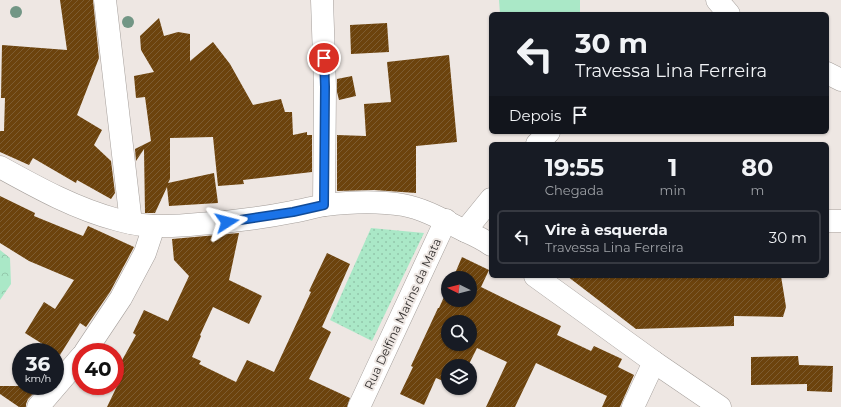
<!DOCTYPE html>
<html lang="pt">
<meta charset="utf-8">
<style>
body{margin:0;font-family:Montserrat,sans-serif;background:#242831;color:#f1f3f6;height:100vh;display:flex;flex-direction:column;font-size:15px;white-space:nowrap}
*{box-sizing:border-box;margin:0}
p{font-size:13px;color:#9ea1a6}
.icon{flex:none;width:22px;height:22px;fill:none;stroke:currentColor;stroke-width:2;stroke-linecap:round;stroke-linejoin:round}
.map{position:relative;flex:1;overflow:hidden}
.side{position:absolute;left:489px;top:142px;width:340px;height:136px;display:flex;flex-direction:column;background:#171b24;border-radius:6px;box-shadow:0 1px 3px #0004}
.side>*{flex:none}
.hud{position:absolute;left:489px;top:12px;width:340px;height:122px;border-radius:6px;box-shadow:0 1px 3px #0004;background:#171b24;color:#f1f3f6;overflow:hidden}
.needle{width:26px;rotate:276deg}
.controls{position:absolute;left:441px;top:271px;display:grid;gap:8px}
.controls a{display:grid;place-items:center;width:36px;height:36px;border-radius:50%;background:#171b24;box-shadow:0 1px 3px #0004;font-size:20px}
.speed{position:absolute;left:12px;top:343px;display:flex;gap:8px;font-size:20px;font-weight:700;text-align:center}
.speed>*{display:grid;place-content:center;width:52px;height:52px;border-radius:50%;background:#171b24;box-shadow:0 1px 3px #0004;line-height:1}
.speed small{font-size:10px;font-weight:400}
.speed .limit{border:6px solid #d22;background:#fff;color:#111}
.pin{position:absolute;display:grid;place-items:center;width:34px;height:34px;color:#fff;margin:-17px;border:2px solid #fff;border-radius:50%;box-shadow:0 1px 4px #0007}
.me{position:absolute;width:44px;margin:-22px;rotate:81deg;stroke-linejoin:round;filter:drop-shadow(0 0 3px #0008)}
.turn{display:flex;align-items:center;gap:14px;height:84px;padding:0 20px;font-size:18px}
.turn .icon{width:52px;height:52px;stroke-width:2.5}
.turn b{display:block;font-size:28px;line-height:34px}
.then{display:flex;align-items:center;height:38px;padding:0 20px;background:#0003;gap:8px;font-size:15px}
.eta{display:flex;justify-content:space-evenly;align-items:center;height:68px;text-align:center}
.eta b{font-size:24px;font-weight:700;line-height:28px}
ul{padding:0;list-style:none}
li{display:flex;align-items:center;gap:12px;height:54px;margin:0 8px 6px;padding:0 12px;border:2px solid #363941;border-radius:6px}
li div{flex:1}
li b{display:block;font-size:15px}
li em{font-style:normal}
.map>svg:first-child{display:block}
.grass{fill:url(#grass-dots)}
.forest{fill:url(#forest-crowns)}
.park{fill:#aae8c7}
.building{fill:url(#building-hatch);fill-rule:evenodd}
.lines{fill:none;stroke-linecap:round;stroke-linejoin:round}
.minor-casing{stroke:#a59f9b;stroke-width:23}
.minor{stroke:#fff;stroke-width:22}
.tree{fill:#729685}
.route-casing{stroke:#114b97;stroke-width:10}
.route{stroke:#1a73e8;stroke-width:7}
.labels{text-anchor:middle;stroke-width:4;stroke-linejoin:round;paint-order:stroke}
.street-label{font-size:12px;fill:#33302f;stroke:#eee7e3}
</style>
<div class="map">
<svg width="841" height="407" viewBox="0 0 841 407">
<defs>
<pattern id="grass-dots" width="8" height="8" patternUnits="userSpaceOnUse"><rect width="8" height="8" fill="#aae8c7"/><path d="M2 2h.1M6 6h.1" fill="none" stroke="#93c7ab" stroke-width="1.8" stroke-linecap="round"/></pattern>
<pattern id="forest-crowns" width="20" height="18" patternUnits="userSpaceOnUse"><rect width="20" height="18" fill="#aae8c7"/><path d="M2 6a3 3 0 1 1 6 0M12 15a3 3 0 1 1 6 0" fill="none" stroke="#93c7ab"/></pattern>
<pattern id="building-hatch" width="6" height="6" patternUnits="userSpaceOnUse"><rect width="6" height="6" fill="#6c430d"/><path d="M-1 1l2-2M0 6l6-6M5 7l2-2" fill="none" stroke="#7d5c31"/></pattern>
</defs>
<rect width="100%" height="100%" fill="#eee7e3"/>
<path class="grass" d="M 371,228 L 424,233 L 372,341 L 330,320 Z"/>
<path class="forest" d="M 0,250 L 10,258 L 11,284 L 0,300 Z"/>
<path class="park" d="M 499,0 L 580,0 L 580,14 L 500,14 Z"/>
<g class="building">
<path d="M 60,0 L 93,0 L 99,58 L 77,115 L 102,130 L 94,145 L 111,161 L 115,193 L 111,199 L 77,180 L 76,183 L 33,158 L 29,165 L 0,152 L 0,131 L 4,131 L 5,98 L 1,98 L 2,45 L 67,50 Z"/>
<path d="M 159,18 L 164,36 L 178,32 L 190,34 L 190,61 L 213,42 L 230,64 L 253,105 L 281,99 L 285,112 L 292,112 L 293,135 L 307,132 L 307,135 L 312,135 L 312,172 L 243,180 L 244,184 L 218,186 L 213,137 L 170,138 L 170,179 L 168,183 L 214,173 L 218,203 L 169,206 L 167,187 L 155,213 L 145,213 L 144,149 L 136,161 L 135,149 L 151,141 L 145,97 L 136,98 L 134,76 L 154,72 L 141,50 L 140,36 Z"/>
<path d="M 387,23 L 389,52 L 351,54 L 350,25 Z"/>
<path d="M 449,55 L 457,142 L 416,146 L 416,193 L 374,190 L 337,191 L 337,135 L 366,136 L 364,104 L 391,102 L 387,62 Z"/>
<path d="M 352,76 L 356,96 L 339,100 L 337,92 L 337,79 Z"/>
<path d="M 0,196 L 35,213 L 34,216 L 83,236 L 88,226 L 134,247 L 110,292 L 86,327 L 80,323 L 60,355 L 25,333 L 44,302 L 55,309 L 74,280 L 29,261 L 0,243 Z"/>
<path d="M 239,233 L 229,280 L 262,296 L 249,324 L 213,307 L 200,335 L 201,336 L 192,357 L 201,361 L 199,364 L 236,382 L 247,360 L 274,372 L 311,292 L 309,291 L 327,253 L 350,264 L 322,327 L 331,332 L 309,379 L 350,398 L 347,407 L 107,407 L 120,380 L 115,378 L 115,373 L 136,335 L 133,333 L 144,310 L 168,321 L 189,276 L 174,260 L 172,239 Z"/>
<path d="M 462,257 L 489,270 L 481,287 L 561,326 L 557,335 L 591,351 L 594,346 L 622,359 L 618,367 L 634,375 L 622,402 L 620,407 L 602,407 L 607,396 L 536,363 L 515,407 L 486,407 L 507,362 L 477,348 L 469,364 L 461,360 L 458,366 L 448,366 L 448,383 L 436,378 L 424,405 L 400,394 L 413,367 L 411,366 L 438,308 L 439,308 L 448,288 L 448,300 L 470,300 L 470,278 L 453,278 ZM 448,322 L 470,322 L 470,344 L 448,344 Z"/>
<path d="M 567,276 L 781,276 L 786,307 L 783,317 L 734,316 L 734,326 L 636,329 Z"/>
<path d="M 798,356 L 799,365 L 833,366 L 832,392 L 807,391 L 807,384 L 751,385 L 751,357 Z"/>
<path d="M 0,386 L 24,386 L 34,393 L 28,399 L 26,404 L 26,407 L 19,407 L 0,394 Z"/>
</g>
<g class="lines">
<defs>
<g id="minor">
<path d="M 105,0 L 131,223"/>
<path d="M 322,0 L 325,87 L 324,205"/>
<path d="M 717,0 L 729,14"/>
<path d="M 827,73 L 841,80"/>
<path d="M 537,144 L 549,132"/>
<path d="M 0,167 C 38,188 76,209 118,220 C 126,222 134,224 142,225 C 161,227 180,226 199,224 C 231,222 262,218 292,212 C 303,210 314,207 325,205 C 350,202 378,201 403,205 C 425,209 445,221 465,231 C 474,235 483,239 491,245"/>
<path d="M 827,221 L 841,221"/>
<path d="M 465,231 L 491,199"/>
<path d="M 535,276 L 654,362 L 720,407"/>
<path d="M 85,352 L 121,298 L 145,253 L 154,226"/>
<path d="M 38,407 L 81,357"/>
<path d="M 359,407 L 446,220"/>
<path d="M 633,407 L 654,362"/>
</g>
</defs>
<use href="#minor" class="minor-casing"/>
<use href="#minor" class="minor"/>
</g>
<g class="tree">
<circle cx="16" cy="12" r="6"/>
<circle cx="128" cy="22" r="6"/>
</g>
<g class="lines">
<defs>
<path id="route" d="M 227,222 L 293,212 L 324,205 L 325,87 L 324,58"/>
</defs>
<use href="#route" class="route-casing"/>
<use href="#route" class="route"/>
</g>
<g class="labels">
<g class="street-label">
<text transform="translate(403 314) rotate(-65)" y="4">Rua Delfina Marins da Mata</text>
</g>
</g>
</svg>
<div class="controls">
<a><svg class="needle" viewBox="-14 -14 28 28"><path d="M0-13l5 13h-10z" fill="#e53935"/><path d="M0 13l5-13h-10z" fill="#9ea1a6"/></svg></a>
<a><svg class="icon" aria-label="search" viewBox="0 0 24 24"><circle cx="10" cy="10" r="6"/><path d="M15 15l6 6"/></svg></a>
<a><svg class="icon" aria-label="layers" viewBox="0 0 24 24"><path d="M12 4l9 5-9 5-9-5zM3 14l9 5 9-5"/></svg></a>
</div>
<div class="speed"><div>36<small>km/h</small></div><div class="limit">40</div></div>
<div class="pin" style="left:324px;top:58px;background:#d93025"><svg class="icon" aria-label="arrive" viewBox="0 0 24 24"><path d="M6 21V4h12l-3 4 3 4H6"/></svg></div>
<svg class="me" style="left:227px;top:222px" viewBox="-20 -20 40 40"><path d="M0-17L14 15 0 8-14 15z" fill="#1a73e8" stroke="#fff" stroke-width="4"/></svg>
<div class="hud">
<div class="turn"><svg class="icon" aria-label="left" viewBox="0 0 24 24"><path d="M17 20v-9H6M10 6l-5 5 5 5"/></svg><div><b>30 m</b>Travessa Lina Ferreira</div></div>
<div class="then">Depois<svg class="icon" aria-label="arrive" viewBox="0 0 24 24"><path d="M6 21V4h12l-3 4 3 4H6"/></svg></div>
</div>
<section class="side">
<div class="eta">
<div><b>19:55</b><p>Chegada</p></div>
<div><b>1</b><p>min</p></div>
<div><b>80</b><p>m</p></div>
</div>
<ul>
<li><svg class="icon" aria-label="left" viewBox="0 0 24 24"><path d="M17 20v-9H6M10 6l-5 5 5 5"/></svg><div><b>Vire à esquerda</b><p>Travessa Lina Ferreira</p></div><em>30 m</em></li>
</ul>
</section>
</div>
